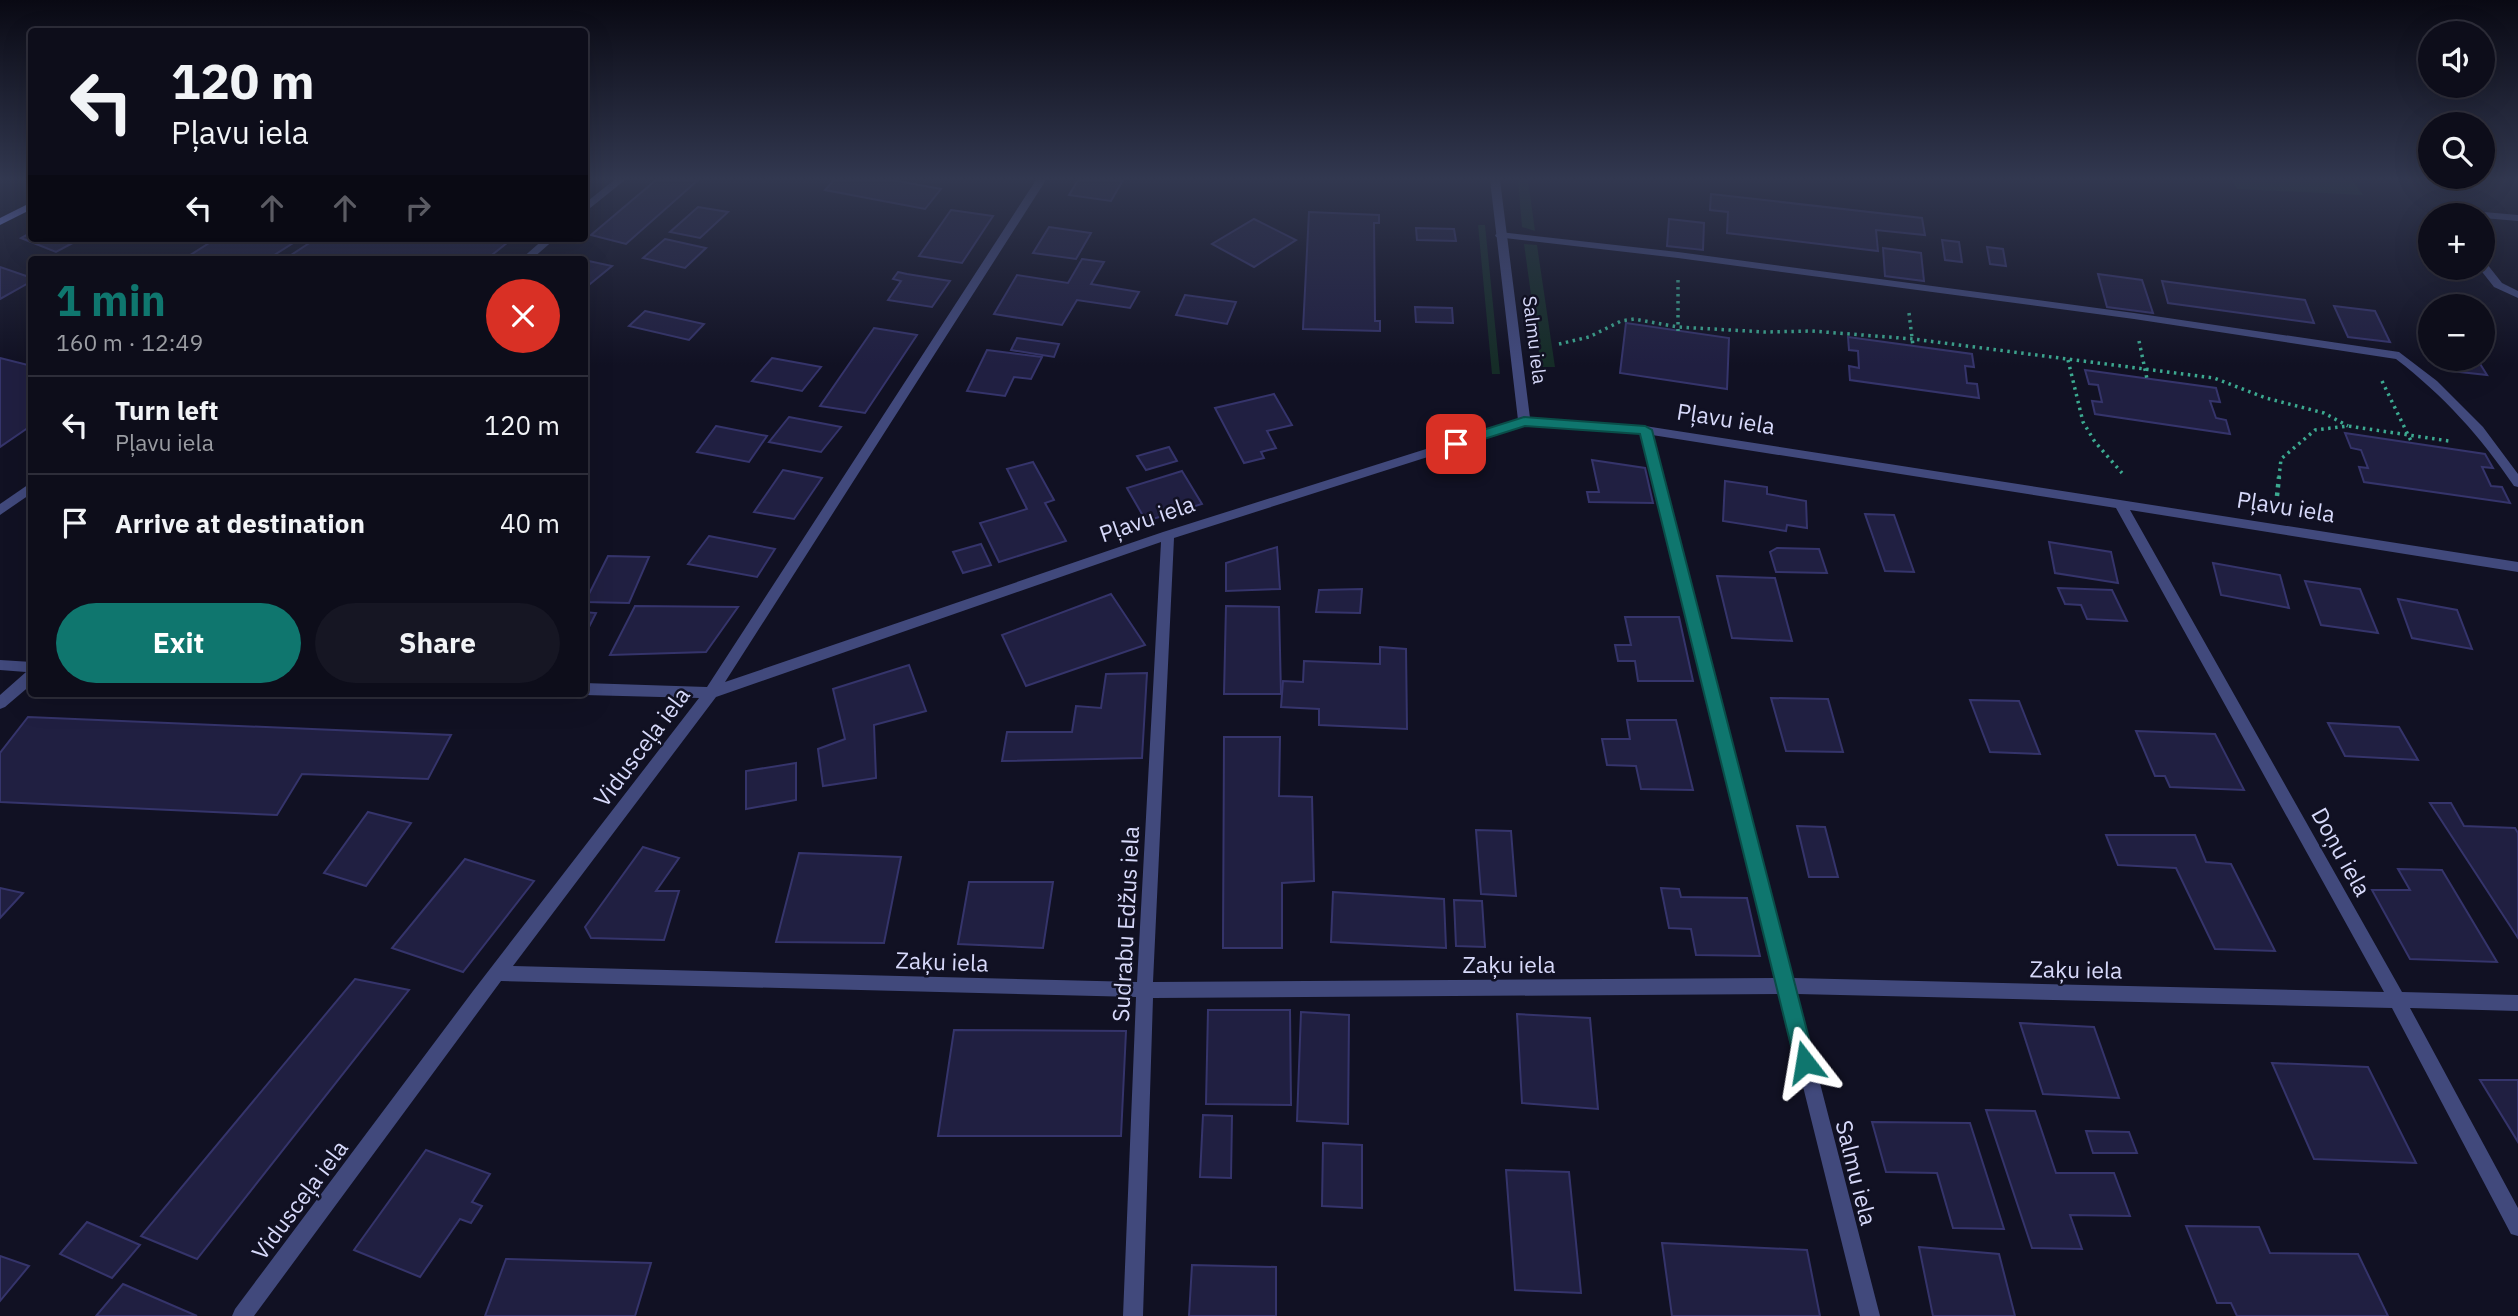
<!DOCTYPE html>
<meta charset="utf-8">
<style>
body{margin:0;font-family:"IBM Plex Sans",sans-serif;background:#161623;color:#f1f3f6;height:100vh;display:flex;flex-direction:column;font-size:26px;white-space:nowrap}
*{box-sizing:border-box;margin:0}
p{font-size:23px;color:#9a9ca2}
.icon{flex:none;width:38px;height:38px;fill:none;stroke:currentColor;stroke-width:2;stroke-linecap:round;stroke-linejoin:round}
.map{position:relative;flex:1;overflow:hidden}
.drawer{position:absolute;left:28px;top:256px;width:560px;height:441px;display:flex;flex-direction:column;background:#0d0d1a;border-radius:7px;box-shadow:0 7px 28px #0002,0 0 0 2px #2d2d39}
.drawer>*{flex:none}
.banner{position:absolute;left:28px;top:28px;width:560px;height:214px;border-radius:7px;box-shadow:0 7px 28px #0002,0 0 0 2px #2d2d39;background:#0d0d1a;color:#f1f3f6;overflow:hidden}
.tools{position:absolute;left:2418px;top:21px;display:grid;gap:14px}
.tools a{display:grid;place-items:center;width:77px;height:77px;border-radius:50%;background:#0d0d1a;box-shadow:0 7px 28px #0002,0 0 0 2px #2d2d39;font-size:35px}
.pin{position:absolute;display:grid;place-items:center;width:60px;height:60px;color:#fff;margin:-30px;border-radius:14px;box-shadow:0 4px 10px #0006}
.me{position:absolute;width:77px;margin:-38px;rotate:346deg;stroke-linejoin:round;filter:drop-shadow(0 0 5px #0008)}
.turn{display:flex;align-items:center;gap:24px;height:147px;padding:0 28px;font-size:32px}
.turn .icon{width:91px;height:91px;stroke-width:2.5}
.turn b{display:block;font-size:49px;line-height:60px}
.lanes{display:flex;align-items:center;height:66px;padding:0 28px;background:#0003;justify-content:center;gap:35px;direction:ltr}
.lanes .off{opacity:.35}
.round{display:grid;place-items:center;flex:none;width:74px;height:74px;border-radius:37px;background:#161623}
.summary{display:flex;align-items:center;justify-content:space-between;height:119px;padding:0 28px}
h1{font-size:42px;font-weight:700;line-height:52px;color:#0f766e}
.primary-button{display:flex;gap:14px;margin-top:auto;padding:14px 28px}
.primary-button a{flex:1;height:80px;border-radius:42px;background:#0f766e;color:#fff;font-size:28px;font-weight:700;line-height:80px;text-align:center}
.primary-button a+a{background:#161623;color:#f1f3f6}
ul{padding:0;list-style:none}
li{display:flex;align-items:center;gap:21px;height:98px;padding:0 28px;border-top:2px solid #2d2d39}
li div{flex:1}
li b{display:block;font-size:26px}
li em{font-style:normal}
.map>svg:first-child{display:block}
.green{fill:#152c27}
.building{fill:#201f41;stroke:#35346b;stroke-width:2}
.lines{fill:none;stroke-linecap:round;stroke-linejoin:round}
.path-far1{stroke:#3ca990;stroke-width:3.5;stroke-dasharray:2.5 4.5;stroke-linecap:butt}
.path{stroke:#3ca990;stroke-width:4.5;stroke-dasharray:3.5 5;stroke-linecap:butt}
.lane{fill:#41497c;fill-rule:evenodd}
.street{fill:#41497c;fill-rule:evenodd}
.secondary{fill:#798af0;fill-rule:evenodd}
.route{fill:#0f766e;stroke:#0a4d48;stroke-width:2}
.labels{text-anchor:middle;stroke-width:5;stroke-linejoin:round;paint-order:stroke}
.far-street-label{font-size:19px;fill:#d7d9fa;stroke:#111123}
.street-label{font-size:23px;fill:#d7d9fa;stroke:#111123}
</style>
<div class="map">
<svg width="2518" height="1316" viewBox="0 0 2518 1316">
<rect width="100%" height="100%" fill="#111123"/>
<g class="green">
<path d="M 1518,180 L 1528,180 L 1535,231 L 1522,227 Z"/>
<path d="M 2231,180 L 2352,180 L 2363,195 L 2237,189 Z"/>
<path d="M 1478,225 L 1485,225 L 1500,374 L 1492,374 Z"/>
<path d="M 1524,244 L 1537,245 L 1555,367 L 1541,367 Z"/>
</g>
<g class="building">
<path d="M 656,180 L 698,180 L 626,244 L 591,235 Z"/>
<path d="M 834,180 L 892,180 L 941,189 L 925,209 L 825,190 Z"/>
<path d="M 1078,180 L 1123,180 L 1111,201 L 1069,195 Z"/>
<path d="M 1711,194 L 1922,218 L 1925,235 L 1876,230 L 1878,251 L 1727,233 L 1728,212 L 1710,210 Z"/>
<path d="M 698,207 L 728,212 L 700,238 L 670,232 Z"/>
<path d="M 951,210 L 993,216 L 962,263 L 919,256 Z"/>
<path d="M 1309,212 L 1379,215 L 1379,223 L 1374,223 L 1375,321 L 1380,321 L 1380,331 L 1303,329 Z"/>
<path d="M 1254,219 L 1296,240 L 1254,267 L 1212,244 Z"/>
<path d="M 1669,219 L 1704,223 L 1703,250 L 1667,246 Z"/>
<path d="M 1049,227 L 1091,233 L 1076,259 L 1033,253 Z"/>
<path d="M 1416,228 L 1454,229 L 1456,241 L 1417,240 Z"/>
<path d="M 32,232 L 32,238 L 82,238 L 56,252 L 21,238 Z"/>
<path d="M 217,238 L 301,238 L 268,259 L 184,259 Z"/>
<path d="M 317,238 L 513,238 L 487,259 L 285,259 Z"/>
<path d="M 665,239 L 706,248 L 685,268 L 643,258 Z"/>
<path d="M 1942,240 L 1959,242 L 1962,262 L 1945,260 Z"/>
<path d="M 1987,247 L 2003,249 L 2006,266 L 1990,264 Z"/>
<path d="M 1883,248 L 1921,253 L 1924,281 L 1885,276 Z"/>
<path d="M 1082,259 L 1104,262 L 1091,284 L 1139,292 L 1130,308 L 1077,300 L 1062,325 L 994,314 L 1017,275 L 1068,283 Z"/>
<path d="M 584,260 L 612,266 L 584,289 Z"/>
<path d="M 0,267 L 32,278 L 32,281 L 0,299 Z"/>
<path d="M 898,272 L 907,274 L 950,281 L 932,307 L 888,300 L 901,281 L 893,279 Z"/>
<path d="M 2098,274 L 2142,280 L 2153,313 L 2107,307 Z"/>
<path d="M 2162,281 L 2305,300 L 2314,323 L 2168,303 Z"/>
<path d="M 1185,295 L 1236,302 L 1227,324 L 1176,315 Z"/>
<path d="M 2334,306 L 2375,311 L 2390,342 L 2348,337 Z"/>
<path d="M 1415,307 L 1452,308 L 1453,323 L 1416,322 Z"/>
<path d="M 645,311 L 704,324 L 689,340 L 629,326 Z"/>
<path d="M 1626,323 L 1729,338 L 1727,389 L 1620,373 Z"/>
<path d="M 874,328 L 917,335 L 865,413 L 820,406 Z"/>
<path d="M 1848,337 L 1972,354 L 1974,367 L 1965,366 L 1967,383 L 1977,384 L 1979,398 L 1850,380 L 1849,366 L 1859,368 L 1858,351 L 1849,350 Z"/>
<path d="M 1017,338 L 1059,344 L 1054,357 L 1011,350 Z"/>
<path d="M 987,350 L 1042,357 L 1031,379 L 1014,377 L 1005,396 L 967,391 Z"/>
<path d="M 0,358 L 32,366 L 32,425 L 0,447 Z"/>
<path d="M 772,358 L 821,367 L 802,391 L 752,381 Z"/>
<path d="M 2445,359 L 2477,359 L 2487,375 L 2451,371 Z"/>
<path d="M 2085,370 L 2216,388 L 2220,402 L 2210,401 L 2216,418 L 2226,420 L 2230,434 L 2095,414 L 2092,401 L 2102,402 L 2098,385 L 2089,384 Z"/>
<path d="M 1274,394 L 1292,425 L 1267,431 L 1276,448 L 1261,452 L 1264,458 L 1244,463 L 1215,408 Z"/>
<path d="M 789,417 L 841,427 L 821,452 L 769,442 Z"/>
<path d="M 716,426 L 767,436 L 749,462 L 697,452 Z"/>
<path d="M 2345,433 L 2485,454 L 2493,468 L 2482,467 L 2491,486 L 2502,487 L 2510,503 L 2364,482 L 2359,467 L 2368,468 L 2361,450 L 2351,448 Z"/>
<path d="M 1169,447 L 1177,461 L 1146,470 L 1137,456 Z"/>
<path d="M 1592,460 L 1645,468 L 1653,503 L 1589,502 L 1587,492 L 1599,492 Z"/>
<path d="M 1033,462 L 1054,500 L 1045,503 L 1066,541 L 999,562 L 980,523 L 1027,509 L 1007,469 Z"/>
<path d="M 783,470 L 822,478 L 794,519 L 754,512 Z"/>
<path d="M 1182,471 L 1202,504 L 1146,521 L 1127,488 Z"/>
<path d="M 1725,481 L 1767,487 L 1767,494 L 1806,501 L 1807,528 L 1787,525 L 1786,531 L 1723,521 Z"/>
<path d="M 1865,514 L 1894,515 L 1914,572 L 1885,571 Z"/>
<path d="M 709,536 L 775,549 L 757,577 L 688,564 Z"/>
<path d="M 2049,542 L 2111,552 L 2118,583 L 2055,573 Z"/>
<path d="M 981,544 L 991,565 L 963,573 L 953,552 Z"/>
<path d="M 1277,547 L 1280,589 L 1226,591 L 1226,563 Z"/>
<path d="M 1777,548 L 1819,549 L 1827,573 L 1776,572 L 1770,552 Z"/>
<path d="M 608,556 L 649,557 L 629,603 L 585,602 Z"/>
<path d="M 2213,563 L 2280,575 L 2289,608 L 2221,595 Z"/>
<path d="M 1717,576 L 1775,578 L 1792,641 L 1732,638 Z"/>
<path d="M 2305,581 L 2360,589 L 2378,633 L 2321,625 Z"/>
<path d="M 2058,588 L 2112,590 L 2127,621 L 2087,619 L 2081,605 L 2065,604 Z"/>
<path d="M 1362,589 L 1360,613 L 1316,612 L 1319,590 Z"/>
<path d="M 1111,594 L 1145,645 L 1026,686 L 1002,635 Z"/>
<path d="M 2398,599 L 2457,610 L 2472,649 L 2412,638 Z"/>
<path d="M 635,606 L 738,607 L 706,652 L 610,655 Z"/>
<path d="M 1226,606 L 1279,607 L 1281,694 L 1224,694 Z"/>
<path d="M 584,612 L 596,613 L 584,637 Z"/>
<path d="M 1625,617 L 1679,617 L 1693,681 L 1638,681 L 1635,661 L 1618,661 L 1615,645 L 1631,645 Z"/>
<path d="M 1380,647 L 1406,649 L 1407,729 L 1319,725 L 1319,709 L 1281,707 L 1283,681 L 1303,682 L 1304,661 L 1380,664 Z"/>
<path d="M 909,665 L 926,711 L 874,725 L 876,778 L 823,786 L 818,749 L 845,739 L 833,689 Z"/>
<path d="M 1147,673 L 1142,758 L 1002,761 L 1007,732 L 1072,732 L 1076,706 L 1101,708 L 1106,674 Z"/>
<path d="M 1771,698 L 1828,699 L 1843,752 L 1786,751 Z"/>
<path d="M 1970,700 L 2019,701 L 2040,754 L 1990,752 Z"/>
<path d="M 28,717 L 451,735 L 428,779 L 302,774 L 277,815 L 0,802 L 0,753 Z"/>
<path d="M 1627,720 L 1676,720 L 1693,790 L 1641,789 L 1636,766 L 1607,765 L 1602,739 L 1630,739 Z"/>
<path d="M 2328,723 L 2399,727 L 2418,760 L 2345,756 Z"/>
<path d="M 2136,731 L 2215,734 L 2244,790 L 2170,787 L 2165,776 L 2155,776 Z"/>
<path d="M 1224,737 L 1280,737 L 1279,796 L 1312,797 L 1314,881 L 1282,883 L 1282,948 L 1223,948 Z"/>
<path d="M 796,763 L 796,800 L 746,809 L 746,771 Z"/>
<path d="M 2430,803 L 2451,803 L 2464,826 L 2515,828 L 2518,833 L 2518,938 Z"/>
<path d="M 368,812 L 411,823 L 366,886 L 324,873 Z"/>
<path d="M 1797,826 L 1825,827 L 1838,877 L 1809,877 Z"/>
<path d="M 1476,830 L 1511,831 L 1516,896 L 1481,894 Z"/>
<path d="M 2106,835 L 2195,835 L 2206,862 L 2231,864 L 2275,951 L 2215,949 L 2176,868 L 2118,865 Z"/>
<path d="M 643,847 L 679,858 L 656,891 L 679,891 L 664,940 L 591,938 L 585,927 Z"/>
<path d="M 799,853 L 901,857 L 884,943 L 776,942 Z"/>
<path d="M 465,859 L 534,881 L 463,972 L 392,948 Z"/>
<path d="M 2398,869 L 2442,870 L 2497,962 L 2410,959 L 2372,890 L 2410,890 Z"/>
<path d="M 969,882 L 1053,882 L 1043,948 L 958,944 Z"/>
<path d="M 0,888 L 23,893 L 0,918 Z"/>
<path d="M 1661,888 L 1679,889 L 1681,897 L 1747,898 L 1760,956 L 1696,955 L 1691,929 L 1669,928 Z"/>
<path d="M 1333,892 L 1444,899 L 1446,948 L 1331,942 Z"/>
<path d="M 1454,900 L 1482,901 L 1485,947 L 1456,946 Z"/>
<path d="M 355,979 L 409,990 L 197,1259 L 141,1236 Z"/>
<path d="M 1208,1010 L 1290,1010 L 1291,1105 L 1206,1104 Z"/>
<path d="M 1301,1012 L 1349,1015 L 1348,1124 L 1297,1121 Z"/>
<path d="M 1517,1014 L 1590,1018 L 1598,1109 L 1522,1103 Z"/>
<path d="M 2020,1023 L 2094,1027 L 2119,1098 L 2043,1094 Z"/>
<path d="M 954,1030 L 1126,1031 L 1121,1136 L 938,1136 Z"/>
<path d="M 2272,1063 L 2368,1067 L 2416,1163 L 2314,1159 Z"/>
<path d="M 2480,1080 L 2518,1080 L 2518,1142 Z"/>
<path d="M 1986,1110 L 2035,1111 L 2056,1173 L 2114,1173 L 2130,1216 L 2070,1215 L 2082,1249 L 2032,1248 Z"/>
<path d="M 1203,1115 L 1232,1116 L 1231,1178 L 1200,1177 Z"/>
<path d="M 1872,1122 L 1970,1123 L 2004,1229 L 1953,1228 L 1937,1173 L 1886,1172 Z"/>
<path d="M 2086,1131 L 2129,1132 L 2137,1153 L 2093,1153 Z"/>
<path d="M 1323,1143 L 1362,1145 L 1362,1208 L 1322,1206 Z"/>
<path d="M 426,1150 L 490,1174 L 472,1202 L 482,1206 L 471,1223 L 460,1219 L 420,1277 L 354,1250 Z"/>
<path d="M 1506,1170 L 1569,1172 L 1581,1293 L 1515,1290 Z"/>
<path d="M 87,1222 L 140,1245 L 112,1278 L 60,1254 Z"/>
<path d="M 2186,1226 L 2259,1227 L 2270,1253 L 2358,1254 L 2388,1316 L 2237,1316 L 2231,1303 L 2217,1303 Z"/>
<path d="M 1662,1243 L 1807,1250 L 1820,1316 L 1672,1316 Z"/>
<path d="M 1919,1247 L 1999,1254 L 2015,1316 L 1933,1316 Z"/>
<path d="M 0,1256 L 29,1266 L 0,1301 Z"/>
<path d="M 506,1259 L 651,1263 L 635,1316 L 485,1316 Z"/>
<path d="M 1192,1265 L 1276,1267 L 1276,1316 L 1189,1316 Z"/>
<path d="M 123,1284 L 197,1316 L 96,1316 Z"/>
</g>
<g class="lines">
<g class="path-far1">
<path d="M 1678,280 L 1678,331"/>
<path d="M 1909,313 L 1913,346"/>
<path d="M 2139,341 L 2147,379"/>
<path d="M 1559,344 L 1589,337 L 1621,321 L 1634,319 L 1678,327 L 1765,332 L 1812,331 L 1913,339 L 2214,378 L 2266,398 L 2324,413 L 2348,426"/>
<path d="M 2068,360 L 2083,422 L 2095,442 L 2122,473"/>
<path d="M 2382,381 L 2412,443"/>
<path d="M 2279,478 L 2281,459 L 2315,430 L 2348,426 L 2449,441"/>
</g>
<path class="path" d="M 2277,496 L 2279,477"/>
<g class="lane">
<path d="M 2461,210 L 2518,215 L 2518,221 L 2483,218 L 2483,215 L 2455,215 Z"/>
<path d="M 1500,232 L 1678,252 L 2134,313 L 2399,352 L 2437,381 L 2483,427 L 2518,474 L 2518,487 L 2514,486 C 2481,437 2443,395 2396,359 L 2134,319 L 1678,258 L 1496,237 L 1495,235 Z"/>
<path d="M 2483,263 L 2487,264 L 2502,283 L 2518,291 L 2518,298 L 2494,287 L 2479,268 L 2483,268 Z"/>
<path d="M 32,482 L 32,493 L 0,515 L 0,504 Z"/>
</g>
<g class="street">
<path d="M 614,180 L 625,180 L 584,213 L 584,204 Z"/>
<path d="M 1036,180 L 1046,180 L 725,682 L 1163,532 L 1518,420 L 1490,180 L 1500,180 L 1530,418 L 1645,426 L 2518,562 L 2518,572 L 2130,510 L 2402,992 L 2518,995 L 2518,1011 L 2410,1008 L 2518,1208 L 2518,1236 L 2511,1234 L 2392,1008 L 1797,994 L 1880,1316 L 1860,1316 L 1780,994 L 1153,998 L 1143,1316 L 1123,1316 L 1136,997 L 501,981 L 254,1316 L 232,1316 L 235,1309 L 473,991 L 699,698 L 584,695 L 579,693 L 584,693 L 584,683 L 707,687 ZM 1525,426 L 1640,434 L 1776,978 L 1153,982 L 1174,538 ZM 1652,435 L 2116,508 L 2384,992 L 1793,978 ZM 1161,542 L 1137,982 L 513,966 L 716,697 Z"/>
<path d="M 545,238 L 556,238 L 532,259 L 521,259 Z"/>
<path d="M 0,660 L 32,662 L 32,684 L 5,707 L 0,709 L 0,695 L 26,672 L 0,670 Z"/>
</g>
<path class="secondary" d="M 32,202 L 32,209 L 0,225 L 0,218 Z"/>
</g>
<linearGradient id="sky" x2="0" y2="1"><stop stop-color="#090913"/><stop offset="0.49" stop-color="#323850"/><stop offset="1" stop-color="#323850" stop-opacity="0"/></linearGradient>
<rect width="2518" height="365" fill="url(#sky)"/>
<path class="route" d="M 1524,417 L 1645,426 L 1652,430 L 1815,1062 L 1812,1069 L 1805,1072 L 1798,1069 L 1795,1062 L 1640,434 L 1525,426 L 1456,448 L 1449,444 L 1451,440 Z"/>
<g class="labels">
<g class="far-street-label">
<text transform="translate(1535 340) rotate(83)" y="7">Salmu iela</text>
</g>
<g class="street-label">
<text transform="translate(1726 419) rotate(9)" y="8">Pļavu iela</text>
<text transform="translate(2286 507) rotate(9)" y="8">Pļavu iela</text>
<text transform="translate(1147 519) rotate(-19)" y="8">Pļavu iela</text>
<text transform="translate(642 747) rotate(-53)" y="8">Vidusceļa iela</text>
<text transform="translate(2341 852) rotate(61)" y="8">Doņu iela</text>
<text transform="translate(1126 924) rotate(-87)" y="8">Sudrabu Edžus iela</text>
<text transform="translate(942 962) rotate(2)" y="8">Zaķu iela</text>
<text x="1509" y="973">Zaķu iela</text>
<text transform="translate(2076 970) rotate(1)" y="8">Zaķu iela</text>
<text transform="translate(1856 1173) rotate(76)" y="8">Salmu iela</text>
<text transform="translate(300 1200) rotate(-53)" y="8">Vidusceļa iela</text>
</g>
</g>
</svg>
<div class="tools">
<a><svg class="icon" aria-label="sound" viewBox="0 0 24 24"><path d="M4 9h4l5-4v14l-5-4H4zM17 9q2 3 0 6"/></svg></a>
<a><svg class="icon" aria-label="search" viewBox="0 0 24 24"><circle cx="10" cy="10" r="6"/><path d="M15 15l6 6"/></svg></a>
<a>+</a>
<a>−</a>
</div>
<div class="pin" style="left:1456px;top:444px;background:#d93025"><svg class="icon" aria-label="arrive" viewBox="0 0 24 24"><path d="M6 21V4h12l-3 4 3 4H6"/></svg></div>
<svg class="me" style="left:1805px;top:1062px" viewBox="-20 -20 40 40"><path d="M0-17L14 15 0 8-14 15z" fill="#0f766e" stroke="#fff" stroke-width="4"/></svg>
<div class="banner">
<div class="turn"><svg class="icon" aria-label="left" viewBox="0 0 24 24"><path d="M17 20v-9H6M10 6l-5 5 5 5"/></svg><div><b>120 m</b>Pļavu iela</div></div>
<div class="lanes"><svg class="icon" aria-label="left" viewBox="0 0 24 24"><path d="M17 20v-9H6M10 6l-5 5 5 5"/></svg><svg class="icon off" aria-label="ahead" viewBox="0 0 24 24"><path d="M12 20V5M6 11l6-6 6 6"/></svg><svg class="icon off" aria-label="ahead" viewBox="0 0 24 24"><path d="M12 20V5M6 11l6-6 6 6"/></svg><svg class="icon off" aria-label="right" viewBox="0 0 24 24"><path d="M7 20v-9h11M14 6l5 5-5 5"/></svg></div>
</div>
<section class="drawer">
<div class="summary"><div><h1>1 min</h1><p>160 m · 12:49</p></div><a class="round" style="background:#d93025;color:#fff"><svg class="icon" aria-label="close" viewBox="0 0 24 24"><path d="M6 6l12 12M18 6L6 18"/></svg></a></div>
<ul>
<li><svg class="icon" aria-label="left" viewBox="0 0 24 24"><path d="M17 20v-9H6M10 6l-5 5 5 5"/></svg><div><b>Turn left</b><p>Pļavu iela</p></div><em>120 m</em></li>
<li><svg class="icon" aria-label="arrive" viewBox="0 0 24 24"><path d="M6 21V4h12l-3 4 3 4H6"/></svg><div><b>Arrive at destination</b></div><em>40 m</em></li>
</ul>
<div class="primary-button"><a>Exit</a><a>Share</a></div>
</section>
</div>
